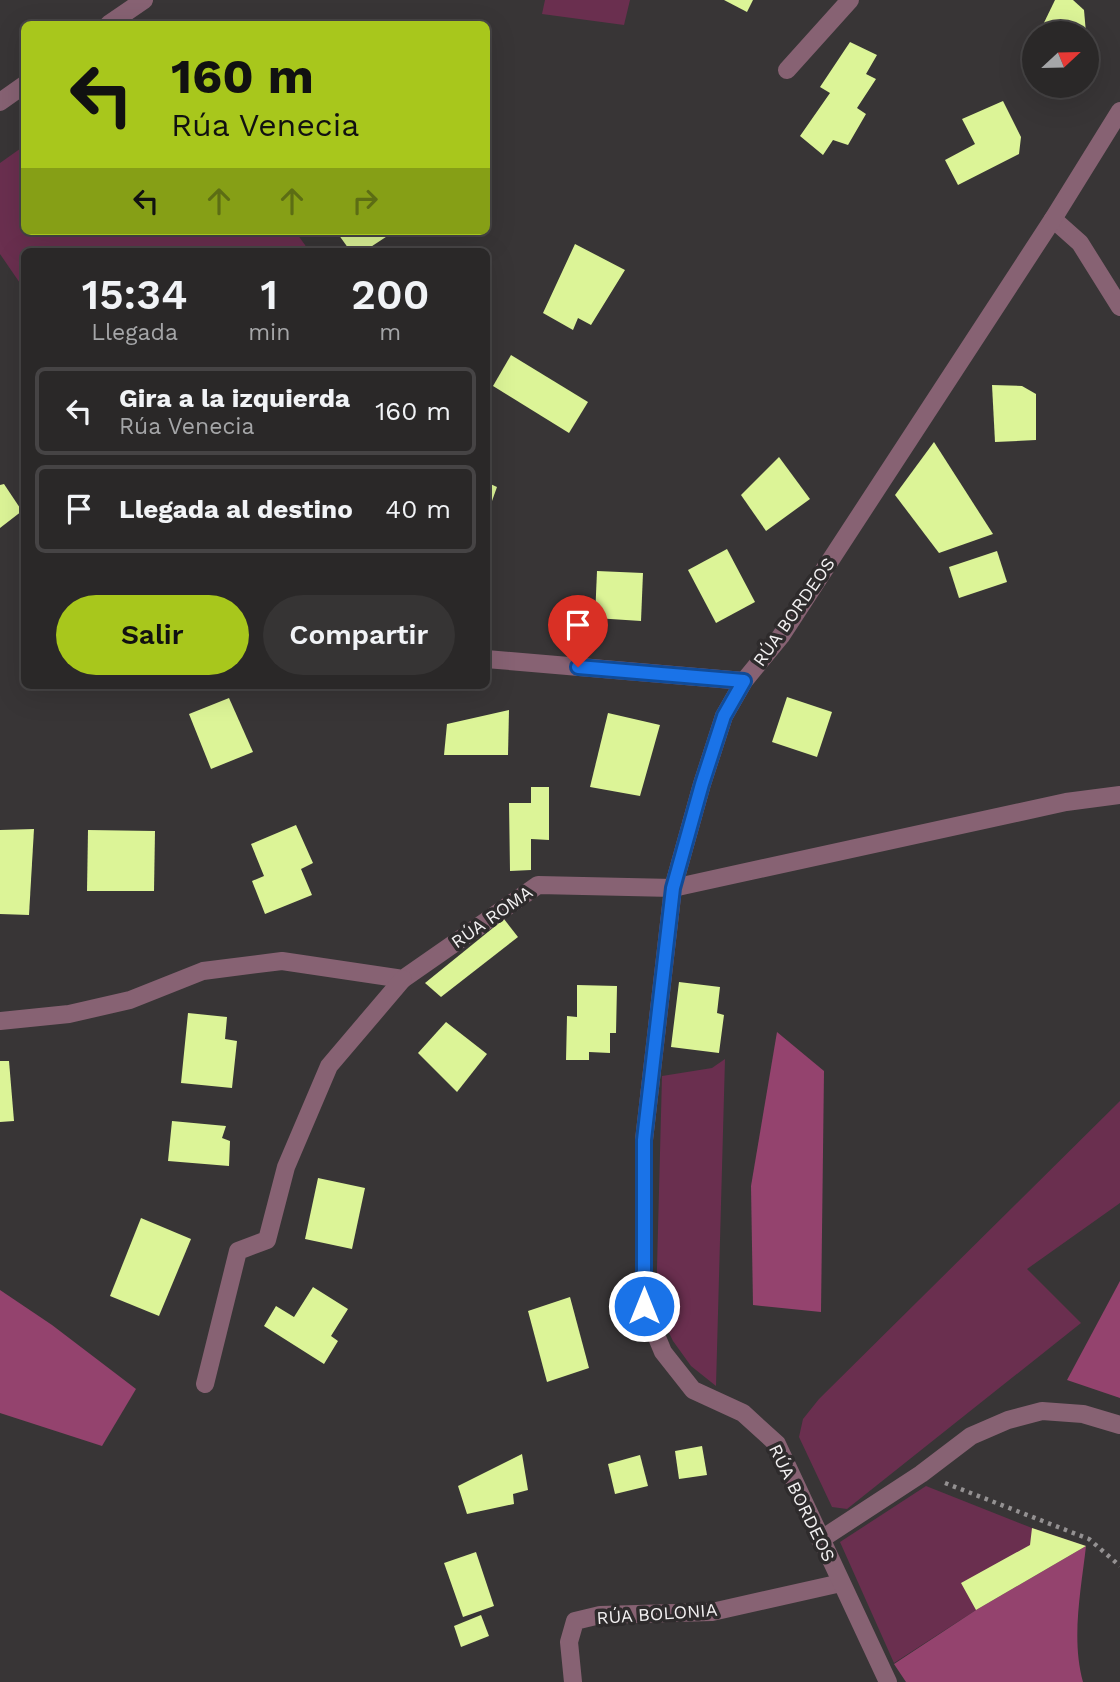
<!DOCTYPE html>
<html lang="es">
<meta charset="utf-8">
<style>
body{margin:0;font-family:"Work Sans",sans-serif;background:#363434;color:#f1f3f6;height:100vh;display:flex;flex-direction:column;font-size:26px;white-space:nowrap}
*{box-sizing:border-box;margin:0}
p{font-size:23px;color:#a5a6a8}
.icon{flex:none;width:38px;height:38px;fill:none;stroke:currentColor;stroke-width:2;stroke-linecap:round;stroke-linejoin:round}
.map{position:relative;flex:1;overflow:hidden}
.drawer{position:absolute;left:21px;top:248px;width:469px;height:441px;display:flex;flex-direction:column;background:#2a2828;border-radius:10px;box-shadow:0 7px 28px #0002,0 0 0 2px #464445}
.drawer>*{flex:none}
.banner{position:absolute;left:21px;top:21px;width:469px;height:214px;border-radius:10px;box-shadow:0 7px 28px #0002,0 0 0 2px #464445;background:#a8c71c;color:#111;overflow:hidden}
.needle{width:46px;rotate:68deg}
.buttons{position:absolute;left:1022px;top:21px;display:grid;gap:14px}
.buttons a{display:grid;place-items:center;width:77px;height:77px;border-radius:50%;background:#2a2828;box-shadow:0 7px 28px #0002,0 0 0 2px #464445;font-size:35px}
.pin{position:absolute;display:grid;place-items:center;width:60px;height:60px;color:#fff;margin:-72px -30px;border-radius:50% 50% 50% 0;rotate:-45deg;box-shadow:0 0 7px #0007}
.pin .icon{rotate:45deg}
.me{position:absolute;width:77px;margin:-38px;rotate:0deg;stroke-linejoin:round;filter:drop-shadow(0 0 5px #0008)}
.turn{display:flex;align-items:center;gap:24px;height:147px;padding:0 35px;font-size:32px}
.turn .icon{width:91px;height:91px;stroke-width:2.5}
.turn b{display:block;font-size:49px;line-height:60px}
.lanes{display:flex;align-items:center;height:66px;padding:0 35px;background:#0003;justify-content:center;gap:35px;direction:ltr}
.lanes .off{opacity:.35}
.eta{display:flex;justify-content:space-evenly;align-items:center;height:119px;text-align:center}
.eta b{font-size:42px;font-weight:600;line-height:49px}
.button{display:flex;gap:14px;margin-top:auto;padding:14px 35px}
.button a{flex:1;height:80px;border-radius:42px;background:#a8c71c;color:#111;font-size:28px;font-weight:600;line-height:80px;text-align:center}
.button a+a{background:#363434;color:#f1f3f6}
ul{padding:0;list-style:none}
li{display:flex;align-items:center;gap:21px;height:88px;margin:0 14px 10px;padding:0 21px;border:4px solid #464445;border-radius:10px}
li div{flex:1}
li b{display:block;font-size:26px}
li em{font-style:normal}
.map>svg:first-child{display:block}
.green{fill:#6a2f4f}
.forest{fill:#94436e}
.building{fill:#dcf497}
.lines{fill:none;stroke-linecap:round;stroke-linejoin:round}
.path{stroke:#949192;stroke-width:4.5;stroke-dasharray:3.5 5;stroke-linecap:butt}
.minor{stroke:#876273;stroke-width:18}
.route-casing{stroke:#114b97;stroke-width:18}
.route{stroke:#1a73e8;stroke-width:12}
.labels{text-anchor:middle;stroke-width:7;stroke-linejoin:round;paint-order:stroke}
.street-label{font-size:18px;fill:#f3f1f2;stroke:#2e2b2c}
</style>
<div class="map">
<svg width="1120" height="1682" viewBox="0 0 1120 1682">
<rect width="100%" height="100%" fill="#383536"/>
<g class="green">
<path d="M 545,0 L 630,0 L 624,25 L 542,14 Z"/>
<path d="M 24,146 L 24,231 L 295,231 L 310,252 L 24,252 L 24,289 L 0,254 L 0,163 Z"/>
<path d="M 725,1059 L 716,1386 L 691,1366 L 673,1341 L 656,1306 L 662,1076 L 712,1068 Z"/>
<path d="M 1120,1101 L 1120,1203 L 1027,1269 L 1081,1323 L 847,1509 L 832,1507 L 799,1437 L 803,1419 L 819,1399 Z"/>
<path d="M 926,1486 L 1032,1528 L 1086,1546 L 976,1610 L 894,1663 L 840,1542 Z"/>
</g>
<g class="forest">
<path d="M 777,1032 L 824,1071 L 821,1312 L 753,1305 L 751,1186 Z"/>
<path d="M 1120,1281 L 1120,1398 L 1067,1380 Z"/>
<path d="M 0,1290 L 52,1325 L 136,1389 L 102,1446 L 0,1413 Z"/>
<path d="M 1086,1546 C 1081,1590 1071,1639 1083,1682 L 906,1682 L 894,1664 L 976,1610 Z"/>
</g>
<g class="building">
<path d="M 724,0 L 753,0 L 747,12 Z"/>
<path d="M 1055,0 L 1073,0 L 1084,10 L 1086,33 L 1039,33 Z"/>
<path d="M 850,42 L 877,55 L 866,74 L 876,79 L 857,108 L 866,114 L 848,145 L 833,140 L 823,155 L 800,136 L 830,93 L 820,87 Z"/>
<path d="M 1003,101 L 1021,137 L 1019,154 L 958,185 L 945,160 L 975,144 L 962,119 Z"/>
<path d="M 336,231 L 391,231 L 392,233 L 363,252 L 351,252 Z"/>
<path d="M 575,244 L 625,270 L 591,325 L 578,318 L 573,330 L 543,313 Z"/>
<path d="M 511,355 L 588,402 L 569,433 L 493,386 Z"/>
<path d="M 992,385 L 1022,386 L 1036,394 L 1036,440 L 995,442 Z"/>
<path d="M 934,442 L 993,534 L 939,553 L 895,495 Z"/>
<path d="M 779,457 L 810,499 L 766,531 L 741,495 Z"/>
<path d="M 486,482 L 497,487 L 487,515 L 486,515 Z"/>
<path d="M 4,484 L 22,511 L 0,528 L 0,485 Z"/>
<path d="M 727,549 L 755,602 L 716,623 L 688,570 Z"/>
<path d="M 997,551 L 1007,582 L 959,598 L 949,567 Z"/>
<path d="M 597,571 L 643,573 L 641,621 L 595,618 Z"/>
<path d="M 787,697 L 832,712 L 817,757 L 772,742 Z"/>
<path d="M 229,698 L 253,752 L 211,769 L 189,714 Z"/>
<path d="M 509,710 L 508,755 L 444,755 L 447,724 Z"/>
<path d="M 608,713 L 660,725 L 640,796 L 590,787 Z"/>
<path d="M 531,787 L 549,787 L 549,840 L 531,839 L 531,870 L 510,871 L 509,803 L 531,803 Z"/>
<path d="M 296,825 L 313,863 L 301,869 L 312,895 L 265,914 L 252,881 L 264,876 L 251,844 Z"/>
<path d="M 34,829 L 29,915 L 0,914 L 0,830 Z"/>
<path d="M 88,830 L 155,831 L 154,891 L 87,891 Z"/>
<path d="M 504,919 L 518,937 L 441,997 L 425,983 Z"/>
<path d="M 679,982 L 720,987 L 717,1013 L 724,1015 L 719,1053 L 671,1047 Z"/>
<path d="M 577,985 L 617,986 L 616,1033 L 610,1033 L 610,1053 L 589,1052 L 589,1060 L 566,1060 L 567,1016 L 577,1017 Z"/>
<path d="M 188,1013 L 227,1017 L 225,1039 L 237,1041 L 232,1088 L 181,1083 Z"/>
<path d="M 446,1022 L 487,1054 L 457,1092 L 418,1053 Z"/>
<path d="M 0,1061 L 9,1061 L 14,1121 L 0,1122 Z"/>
<path d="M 172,1121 L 226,1126 L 222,1138 L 230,1141 L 229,1166 L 168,1161 Z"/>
<path d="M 318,1178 L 365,1188 L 352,1249 L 305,1239 Z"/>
<path d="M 141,1218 L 191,1239 L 159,1316 L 110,1296 Z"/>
<path d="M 313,1287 L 348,1309 L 331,1336 L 338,1341 L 324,1364 L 264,1326 L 276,1306 L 294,1317 Z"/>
<path d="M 570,1297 L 589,1368 L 547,1382 L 528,1311 Z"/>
<path d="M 702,1446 L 707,1475 L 679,1479 L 675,1451 Z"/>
<path d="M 522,1454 L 528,1490 L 513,1494 L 514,1504 L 467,1514 L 458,1486 Z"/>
<path d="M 640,1455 L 648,1486 L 615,1494 L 608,1464 Z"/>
<path d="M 1032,1528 L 1086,1546 L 976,1610 L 961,1583 L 1030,1545 Z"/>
<path d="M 476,1552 L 494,1606 L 463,1617 L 444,1563 Z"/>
<path d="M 481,1615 L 489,1636 L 461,1647 L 454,1626 Z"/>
</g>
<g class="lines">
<path class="path" d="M 945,1483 L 1089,1539 L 1120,1566"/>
<g class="minor">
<path d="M 109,24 L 144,0"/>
<path d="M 787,70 L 850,0"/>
<path d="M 0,102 L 24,85"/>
<path d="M 1053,219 L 1080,243 L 1120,307"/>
<path d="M 486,659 L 744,681"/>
<path d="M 0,1021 L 69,1014 L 130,1000 L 203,971 L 282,961 L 403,979 L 538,885 L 673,888 L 1066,802 L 1120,795"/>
<path d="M 205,1384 L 238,1251 L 267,1240 L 286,1167 L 329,1066 L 403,979"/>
<path d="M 820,1540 L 921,1474 L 971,1436 L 1008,1420 L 1042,1411 L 1083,1414 L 1120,1425"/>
<path d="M 573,1682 L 569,1642 L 575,1621 L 600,1615 L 712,1612 L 841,1583"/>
<path d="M 888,1682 L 777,1444 L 743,1413 L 693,1390 L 663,1352 L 644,1306 L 644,1140 L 673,888 L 702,784 L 724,716 L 744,681 L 781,636 L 1053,219 L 1120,111"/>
</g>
</g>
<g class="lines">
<defs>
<path id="route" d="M 578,667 L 744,681 L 724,716 L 702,784 L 673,888 L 644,1140 L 644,1306"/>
</defs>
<use href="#route" class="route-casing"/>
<use href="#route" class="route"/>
</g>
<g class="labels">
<g class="street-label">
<text transform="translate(794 612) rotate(-55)" y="6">RÚA BORDEOS</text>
<text transform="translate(492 917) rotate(-35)" y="6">RÚA ROMA</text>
<text transform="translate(802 1503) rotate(64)" y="6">RÚA BORDEOS</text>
<text transform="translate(657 1614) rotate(-4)" y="6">RÚA BOLONIA</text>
</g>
</g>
</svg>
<div class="buttons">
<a><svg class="needle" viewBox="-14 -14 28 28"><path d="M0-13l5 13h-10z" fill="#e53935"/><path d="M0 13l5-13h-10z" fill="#a5a6a8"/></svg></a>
</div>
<div class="pin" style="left:578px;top:667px;background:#d93025"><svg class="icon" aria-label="arrive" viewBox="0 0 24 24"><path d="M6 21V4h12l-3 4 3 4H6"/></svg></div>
<svg class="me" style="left:644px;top:1306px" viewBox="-20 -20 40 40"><circle r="17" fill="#1a73e8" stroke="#fff" stroke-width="3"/><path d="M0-11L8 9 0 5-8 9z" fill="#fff"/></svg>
<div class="banner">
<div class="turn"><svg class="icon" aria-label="left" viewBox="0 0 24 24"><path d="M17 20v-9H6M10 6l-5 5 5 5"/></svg><div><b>160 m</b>Rúa Venecia</div></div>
<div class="lanes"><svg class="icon" aria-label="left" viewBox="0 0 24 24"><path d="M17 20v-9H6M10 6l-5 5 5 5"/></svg><svg class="icon off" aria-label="ahead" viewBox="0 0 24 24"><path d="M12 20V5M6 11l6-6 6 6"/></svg><svg class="icon off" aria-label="ahead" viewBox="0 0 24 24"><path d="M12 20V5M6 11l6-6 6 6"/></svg><svg class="icon off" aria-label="right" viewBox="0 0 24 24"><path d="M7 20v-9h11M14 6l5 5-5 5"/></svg></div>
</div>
<section class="drawer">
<div class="eta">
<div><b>15:34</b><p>Llegada</p></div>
<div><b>1</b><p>min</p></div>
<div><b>200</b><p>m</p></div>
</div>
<ul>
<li><svg class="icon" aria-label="left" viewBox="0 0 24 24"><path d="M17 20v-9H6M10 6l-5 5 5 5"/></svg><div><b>Gira a la izquierda</b><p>Rúa Venecia</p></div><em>160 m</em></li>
<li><svg class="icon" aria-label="arrive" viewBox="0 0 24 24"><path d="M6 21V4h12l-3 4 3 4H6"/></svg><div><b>Llegada al destino</b></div><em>40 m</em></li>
</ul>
<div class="button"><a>Salir</a><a>Compartir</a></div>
</section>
</div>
